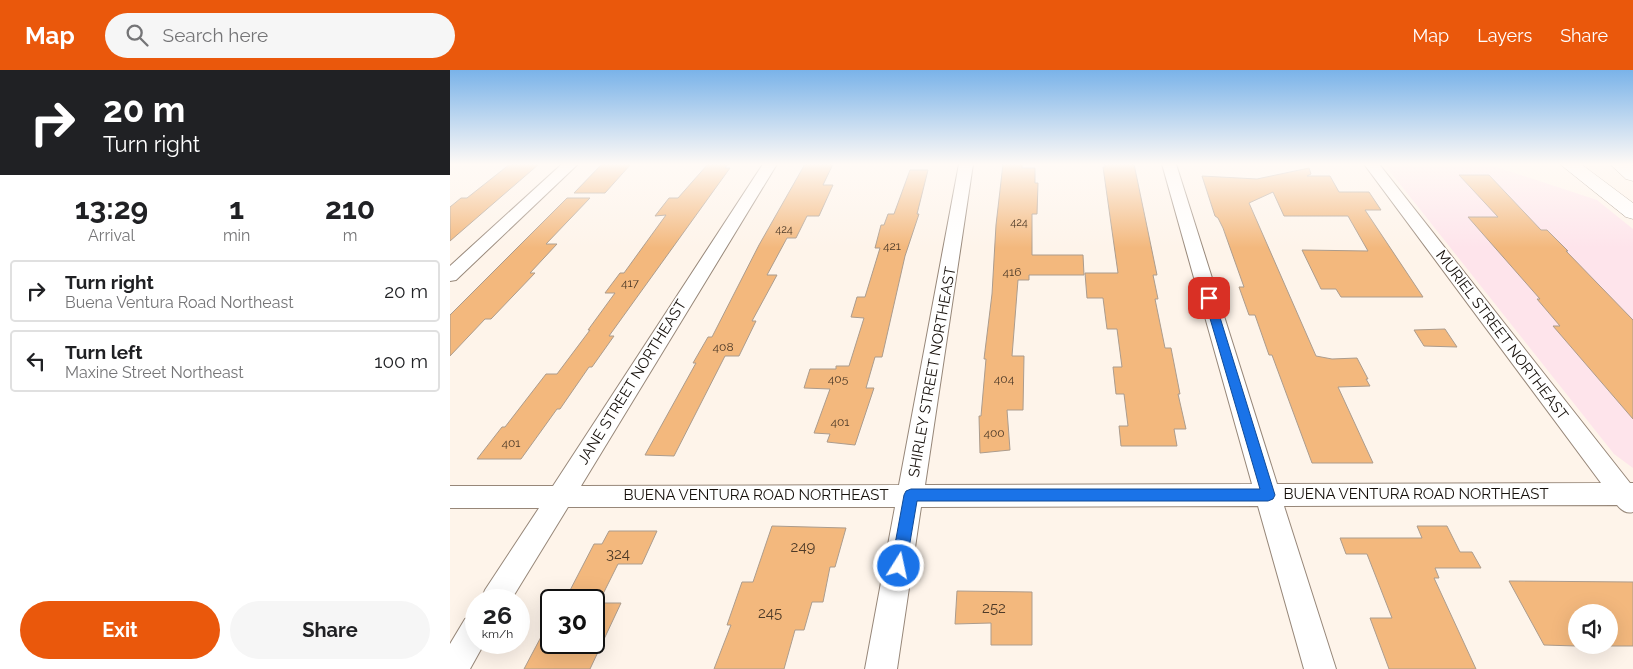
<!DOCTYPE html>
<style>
body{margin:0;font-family:Raleway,sans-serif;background:#f6f6f6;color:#202124;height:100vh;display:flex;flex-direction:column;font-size:19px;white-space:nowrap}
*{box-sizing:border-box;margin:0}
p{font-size:16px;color:#757577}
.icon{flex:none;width:28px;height:28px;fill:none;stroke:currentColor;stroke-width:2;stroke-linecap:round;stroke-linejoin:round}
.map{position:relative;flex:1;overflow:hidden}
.details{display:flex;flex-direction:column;background:#fff;width:450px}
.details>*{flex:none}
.top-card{background:#202124;color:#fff;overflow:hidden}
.buttons{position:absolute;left:1118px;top:534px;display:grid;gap:10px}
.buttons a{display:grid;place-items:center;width:50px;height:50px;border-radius:50%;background:#fff;box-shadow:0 5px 20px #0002;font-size:25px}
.speed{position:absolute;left:15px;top:519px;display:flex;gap:10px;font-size:25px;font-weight:700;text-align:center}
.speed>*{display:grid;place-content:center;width:65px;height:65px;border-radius:50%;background:#fff;box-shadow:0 5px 20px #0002;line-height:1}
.speed small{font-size:12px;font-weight:400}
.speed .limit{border:2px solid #111;border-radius:8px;background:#fff;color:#111}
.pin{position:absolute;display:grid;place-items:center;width:42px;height:42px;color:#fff;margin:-21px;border-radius:10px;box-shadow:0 2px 8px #0006}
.me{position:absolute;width:55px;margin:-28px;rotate:10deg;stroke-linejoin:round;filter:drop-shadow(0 0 4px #0008)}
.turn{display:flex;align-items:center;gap:18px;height:105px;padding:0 20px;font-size:22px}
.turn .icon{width:65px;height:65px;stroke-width:2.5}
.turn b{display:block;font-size:35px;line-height:42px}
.eta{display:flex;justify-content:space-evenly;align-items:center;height:85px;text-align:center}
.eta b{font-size:30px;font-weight:700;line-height:35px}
.action{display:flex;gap:10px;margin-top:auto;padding:10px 20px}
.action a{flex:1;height:58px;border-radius:30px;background:#ea580c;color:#fff;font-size:20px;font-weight:700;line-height:58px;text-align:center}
.action a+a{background:#f6f6f6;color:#202124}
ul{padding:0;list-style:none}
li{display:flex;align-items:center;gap:15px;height:62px;margin:0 10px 8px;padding:0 10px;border:2px solid #e0e0e0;border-radius:5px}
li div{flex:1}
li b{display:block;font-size:19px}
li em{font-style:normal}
header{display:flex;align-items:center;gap:30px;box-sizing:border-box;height:70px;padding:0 25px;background:#ea580c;color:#fff}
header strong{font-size:24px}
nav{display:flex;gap:28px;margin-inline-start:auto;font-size:18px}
.search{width:350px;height:45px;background:#f6f6f6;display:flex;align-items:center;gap:12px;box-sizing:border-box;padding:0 18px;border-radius:28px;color:#757577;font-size:19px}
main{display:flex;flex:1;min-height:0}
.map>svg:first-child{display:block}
.commercial{fill:#fee4eb}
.building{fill:#f3b87d;stroke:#ac9c8d}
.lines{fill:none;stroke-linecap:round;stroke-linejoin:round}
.minor-casing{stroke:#978779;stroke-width:2}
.secondary-casing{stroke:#978779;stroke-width:1}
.minor{fill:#fff;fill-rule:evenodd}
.secondary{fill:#fff;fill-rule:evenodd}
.route{fill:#1a73e8;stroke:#114b97}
.labels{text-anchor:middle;stroke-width:4;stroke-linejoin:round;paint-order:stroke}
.far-number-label{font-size:11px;fill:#4d3a28}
.number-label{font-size:12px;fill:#4d3a28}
.street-label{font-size:15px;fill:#16100b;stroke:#fff}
.near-number-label{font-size:15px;fill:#4d3a28}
</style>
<header>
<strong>Map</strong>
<div class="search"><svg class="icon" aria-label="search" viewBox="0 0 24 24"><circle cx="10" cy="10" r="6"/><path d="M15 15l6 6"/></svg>Search here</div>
<nav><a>Map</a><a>Layers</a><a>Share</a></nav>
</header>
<main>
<section class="details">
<div class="top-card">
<div class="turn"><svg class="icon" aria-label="right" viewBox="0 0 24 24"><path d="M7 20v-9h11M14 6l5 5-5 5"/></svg><div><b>20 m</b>Turn right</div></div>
</div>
<div class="eta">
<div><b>13:29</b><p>Arrival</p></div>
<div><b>1</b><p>min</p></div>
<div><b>210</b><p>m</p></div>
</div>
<ul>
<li><svg class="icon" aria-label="right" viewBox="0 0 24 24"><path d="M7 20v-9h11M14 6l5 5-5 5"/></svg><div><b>Turn right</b><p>Buena Ventura Road Northeast</p></div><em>20 m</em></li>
<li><svg class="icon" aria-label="left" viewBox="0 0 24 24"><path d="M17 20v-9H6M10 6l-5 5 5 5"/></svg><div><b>Turn left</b><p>Maxine Street Northeast</p></div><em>100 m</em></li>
</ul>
<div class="action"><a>Exit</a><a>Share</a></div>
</section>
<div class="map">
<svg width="1183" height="599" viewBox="0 0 1183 599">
<rect width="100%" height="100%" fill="#fef4ea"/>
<path class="commercial" d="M 934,94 L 1037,94 L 1147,130 L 1183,159 L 1183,398 L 1164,384 Z"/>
<g class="building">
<path d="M 60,94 L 89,94 L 0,171 L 0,137 L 11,128 L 17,128 Z"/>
<path d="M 152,94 L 181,94 L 155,123 L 124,123 Z"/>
<path d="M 258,94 L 278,94 L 275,98 L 280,98 L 159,266 L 164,266 L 142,297 L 139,297 L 110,339 L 107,339 L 71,389 L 27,389 L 52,357 L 55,357 L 96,304 L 107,304 L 140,260 L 138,260 L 165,223 L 155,223 L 170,203 L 174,203 L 216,145 L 205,146 L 219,128 L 228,128 Z"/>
<path d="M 355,94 L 383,94 L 373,115 L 383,115 L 369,146 L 357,146 L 346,168 L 337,168 L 317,205 L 327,205 L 302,251 L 306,251 L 289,286 L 275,286 L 224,386 L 195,385 L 246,293 L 243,293 L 258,267 L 262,267 L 309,175 Z"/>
<path d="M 553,94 L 572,94 L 572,98 L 585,98 L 585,113 L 588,113 L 587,144 L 582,144 L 582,185 L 633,185 L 634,205 L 579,205 L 579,210 L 568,210 L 562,286 L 574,286 L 573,340 L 557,340 L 560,380 L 530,383 L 529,346 L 531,346 L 536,289 L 534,289 L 542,224 L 546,155 Z"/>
<path d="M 655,94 L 684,94 L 707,205 L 703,205 L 708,229 L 705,229 L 715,278 L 721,278 L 730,324 L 728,324 L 736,359 L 724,359 L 727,376 L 671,376 L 669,356 L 678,356 L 674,324 L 666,324 L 663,297 L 672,297 L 667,259 L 657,259 L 653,228 L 637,228 L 635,203 L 668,203 L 653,97 L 655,97 Z"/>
<path d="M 859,98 L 861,104 L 857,106 L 880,106 L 889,122 L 919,122 L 931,140 L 915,140 L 973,227 L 891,227 L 886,219 L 871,219 L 852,180 L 918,181 L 898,146 L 834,146 L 823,122 L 799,133 L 866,286 L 882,289 L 907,288 L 918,309 L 916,309 L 920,316 L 888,317 L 923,393 L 862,393 L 822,285 L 819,285 L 805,245 L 799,245 L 789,217 L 794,217 L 773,158 L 768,148 L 765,146 L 752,106 L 807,109 Z"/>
<path d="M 460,100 L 478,100 L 467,144 L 469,144 L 455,186 L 432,287 L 425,287 L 416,318 L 424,318 L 405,375 L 377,372 L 380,364 L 364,363 L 380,319 L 354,318 L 360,299 L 386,299 L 386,296 L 399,296 L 414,248 L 401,247 L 407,227 L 415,227 L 430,178 L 425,178 L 431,155 L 434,155 L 438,144 L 444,144 Z"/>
<path d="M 1009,105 L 1039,105 L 1091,160 L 1097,160 L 1118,181 L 1116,181 L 1183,250 L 1183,349 L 1103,256 L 1110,256 L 1087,229 L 1090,229 L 1018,147 L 1048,147 Z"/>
<path d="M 117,128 L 140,128 L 96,174 L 107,174 L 80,203 L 85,203 L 41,249 L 35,249 L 0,286 L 0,245 Z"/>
<path d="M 995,259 L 1007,277 L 974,276 L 964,260 Z"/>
<path d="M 322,456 L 396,458 L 385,497 L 380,497 L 373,532 L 362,532 L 354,560 L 345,560 L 334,599 L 264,599 L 281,555 L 277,555 L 292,512 L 303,512 Z"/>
<path d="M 967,456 L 997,456 L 1010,482 L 1022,482 L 1031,498 L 985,498 L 989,508 L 984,508 L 1026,599 L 939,599 L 920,548 L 942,548 L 917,484 L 896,484 L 890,468 L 972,468 Z"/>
<path d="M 159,461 L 207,461 L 192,494 L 168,494 L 150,530 L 115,530 L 144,474 L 152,474 Z"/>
<path d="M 1059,511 L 1183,512 L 1183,576 L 1159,576 L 1159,542 L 1126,542 L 1126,576 L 1094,575 Z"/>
<path d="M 507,521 L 582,522 L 582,575 L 541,575 L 541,553 L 505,554 Z"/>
<path d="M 144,533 L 171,533 L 140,599 L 74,599 L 101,548 L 101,572 L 144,572 Z"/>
</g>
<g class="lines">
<defs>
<g id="minor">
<path d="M 112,94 L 128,94 L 6,210 L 0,211 L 0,196 Z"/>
<path d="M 313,94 L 327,94 L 131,416 L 449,415 L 509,94 L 523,94 L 475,415 L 802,414 L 712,94 L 726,94 L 827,414 L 1151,413 L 914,94 L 929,94 L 1180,413 L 1183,413 L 1183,442 C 1177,444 1171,440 1167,435 L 834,436 L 886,599 L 854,599 L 808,436 L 471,437 L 447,599 L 415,599 L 445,437 L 118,437 L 61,530 L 31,530 L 35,520 L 89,438 L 0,438 L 0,416 L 103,416 Z"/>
<path d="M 26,545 L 26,572 L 35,572 L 20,599 L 0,599 L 0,574 L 15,549 Z"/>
</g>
<g id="secondary">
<path d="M 1110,94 L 1131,94 L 1183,133 L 1183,149 L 1176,147 Z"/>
<path d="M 1160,94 L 1181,94 L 1183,96 L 1183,111 L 1176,109 Z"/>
</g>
</defs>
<use href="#minor" class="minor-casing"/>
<use href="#secondary" class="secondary-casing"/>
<use href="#minor" class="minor"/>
<use href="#secondary" class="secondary"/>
</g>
<linearGradient id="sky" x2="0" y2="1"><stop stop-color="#7ab3e9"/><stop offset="0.53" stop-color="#fffaf6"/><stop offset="1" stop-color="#fffaf6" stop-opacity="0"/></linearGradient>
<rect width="1183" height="178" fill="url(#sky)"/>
<path class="route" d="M 759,225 L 764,228 L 825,425 L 823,429 L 818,431 L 467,431 L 456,496 L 454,501 L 449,503 L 443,501 L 441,496 L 454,425 L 456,421 L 461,419 L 810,419 L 754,228 Z"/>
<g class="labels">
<g class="far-number-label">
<text x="569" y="156">424</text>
<text x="334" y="163">424</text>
</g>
<g class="number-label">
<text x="442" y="180">421</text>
<text x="562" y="206">416</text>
<text x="180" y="217">417</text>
<text x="273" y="281">408</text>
<text x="388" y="313">405</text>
<text x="554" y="313">404</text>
<text x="390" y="356">401</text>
<text x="544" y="367">400</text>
<text x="61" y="377">401</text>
</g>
<g class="street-label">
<text transform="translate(1052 265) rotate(53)" y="5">MURIEL STREET NORTHEAST</text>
<text transform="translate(482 302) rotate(-80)" y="5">SHIRLEY STREET NORTHEAST</text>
<text transform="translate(182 312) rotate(-58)" y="5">JANE STREET NORTHEAST</text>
<text x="966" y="429">BUENA VENTURA ROAD NORTHEAST</text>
<text x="306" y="430">BUENA VENTURA ROAD NORTHEAST</text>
</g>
<g class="near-number-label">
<text x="353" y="482">249</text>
<text x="168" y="489">324</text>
<text x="544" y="543">252</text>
<text x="320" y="548">245</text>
</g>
</g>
</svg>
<div class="buttons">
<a><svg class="icon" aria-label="sound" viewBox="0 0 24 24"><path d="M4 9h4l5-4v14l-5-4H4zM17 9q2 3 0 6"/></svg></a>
</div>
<div class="speed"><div>26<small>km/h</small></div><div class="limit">30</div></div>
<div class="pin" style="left:759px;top:228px;background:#d93025"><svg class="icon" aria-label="arrive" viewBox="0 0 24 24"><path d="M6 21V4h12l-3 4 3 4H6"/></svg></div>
<svg class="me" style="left:449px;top:496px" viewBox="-20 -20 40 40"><circle r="17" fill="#1a73e8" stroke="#fff" stroke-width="3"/><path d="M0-11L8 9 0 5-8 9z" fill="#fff"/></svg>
</div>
</main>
